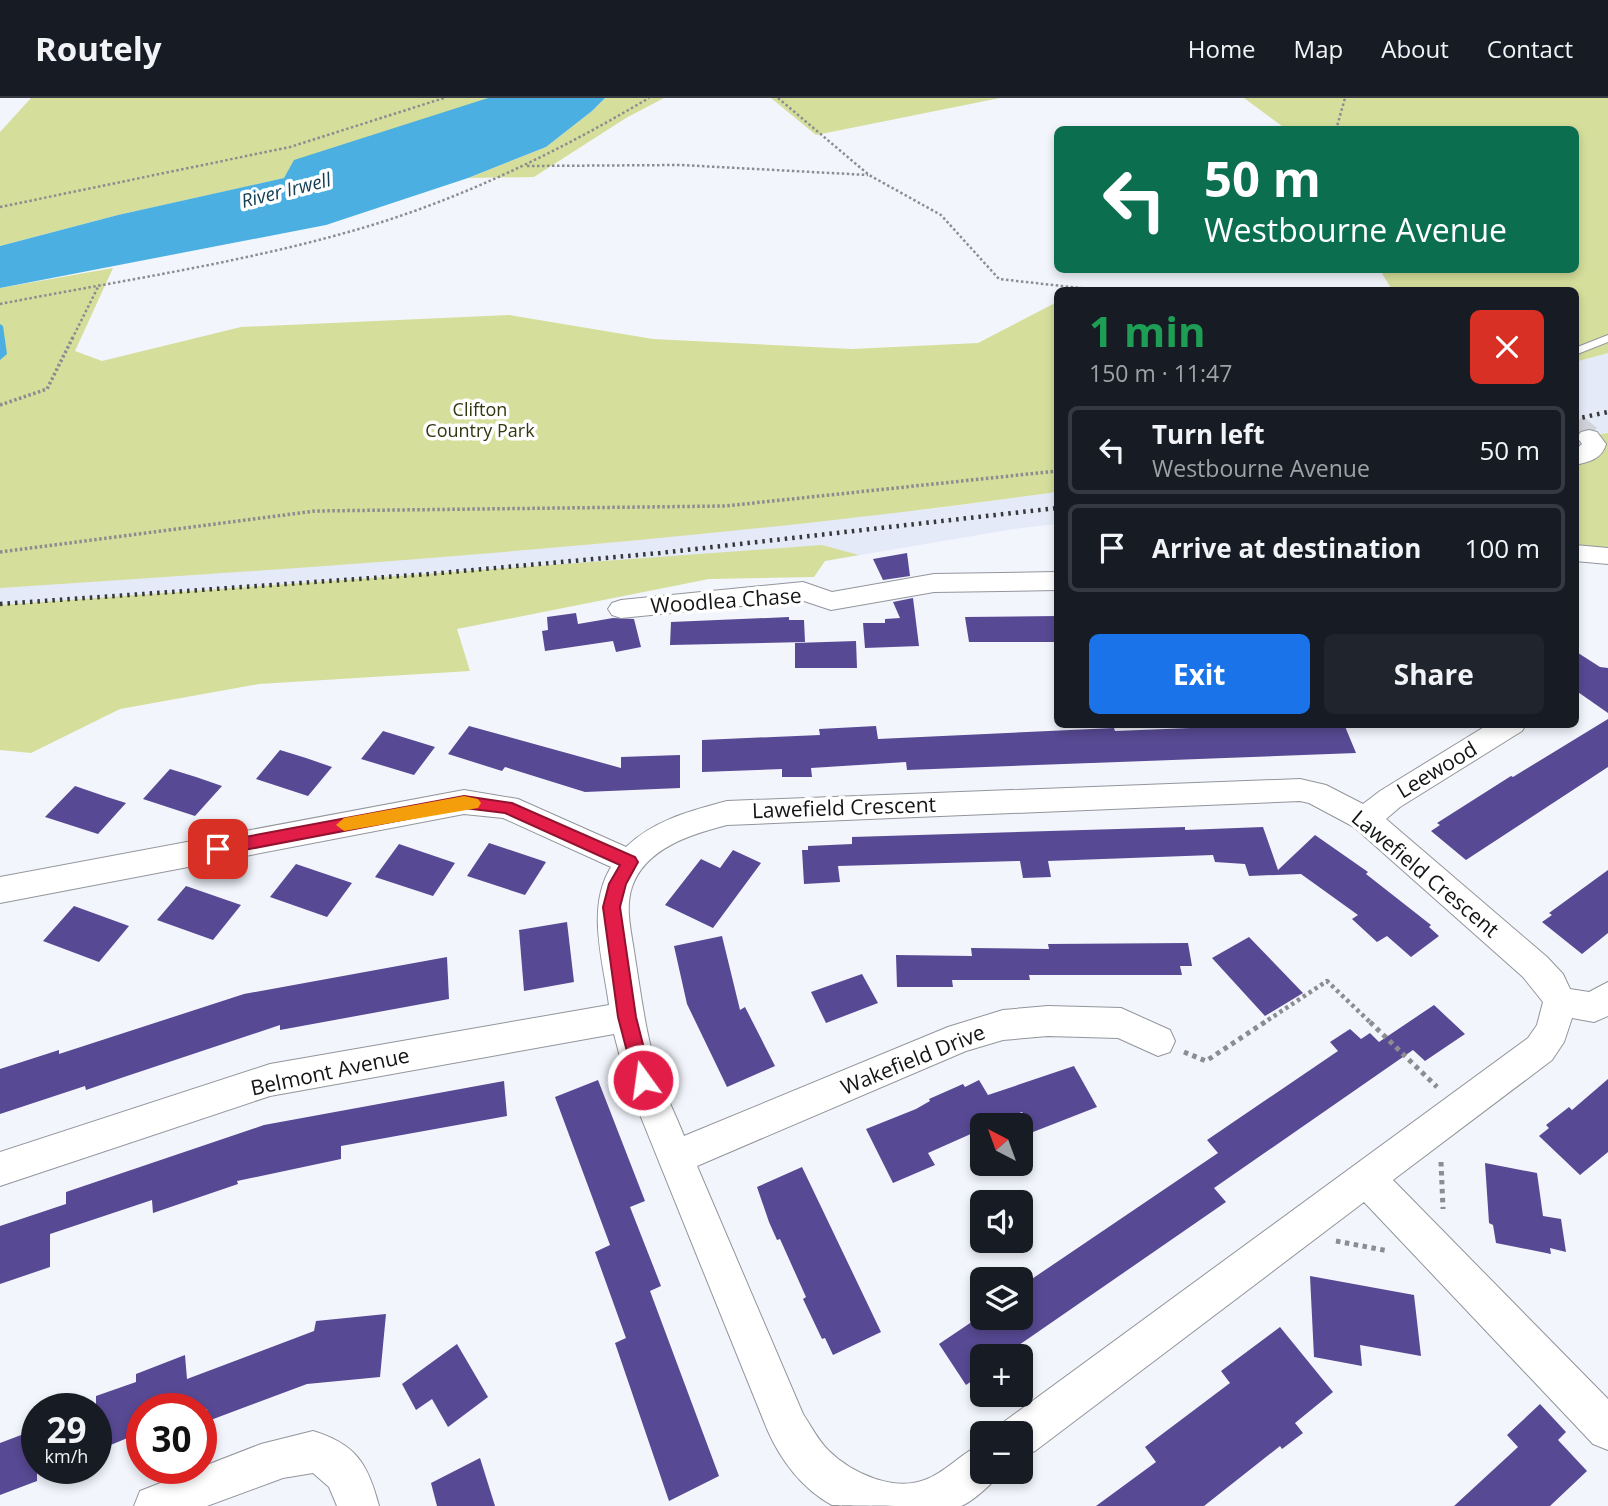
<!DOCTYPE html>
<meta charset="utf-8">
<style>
body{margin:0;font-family:"Open Sans",sans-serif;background:#20242c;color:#f1f3f6;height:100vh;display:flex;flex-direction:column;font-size:26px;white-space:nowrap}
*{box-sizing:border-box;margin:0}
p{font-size:23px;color:#9ea1a6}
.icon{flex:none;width:38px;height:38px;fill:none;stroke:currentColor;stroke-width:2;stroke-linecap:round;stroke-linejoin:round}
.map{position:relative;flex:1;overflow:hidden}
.drawer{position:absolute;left:1054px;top:189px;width:525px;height:441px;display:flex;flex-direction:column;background:#171b24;border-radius:10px;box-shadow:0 4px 10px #0003}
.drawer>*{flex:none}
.hud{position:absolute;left:1054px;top:28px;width:525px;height:147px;border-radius:10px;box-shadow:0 4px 10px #0003;background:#0b6e4f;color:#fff;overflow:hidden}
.needle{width:46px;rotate:319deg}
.tools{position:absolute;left:970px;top:1015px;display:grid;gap:14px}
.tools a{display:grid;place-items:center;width:63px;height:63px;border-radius:10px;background:#171b24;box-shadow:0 4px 10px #0003;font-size:35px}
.speed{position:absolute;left:21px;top:1295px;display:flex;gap:14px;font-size:35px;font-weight:700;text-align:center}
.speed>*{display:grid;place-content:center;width:91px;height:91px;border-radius:50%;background:#171b24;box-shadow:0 4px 10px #0003;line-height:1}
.speed small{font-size:18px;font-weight:400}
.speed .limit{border:10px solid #d22;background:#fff;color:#111}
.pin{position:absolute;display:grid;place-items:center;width:60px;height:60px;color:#fff;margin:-30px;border-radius:14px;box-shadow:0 4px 10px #0006}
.me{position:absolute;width:77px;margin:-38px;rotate:346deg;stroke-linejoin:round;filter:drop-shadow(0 0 5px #0008)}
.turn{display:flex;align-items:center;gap:24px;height:147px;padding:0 35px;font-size:32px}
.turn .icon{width:91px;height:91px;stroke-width:2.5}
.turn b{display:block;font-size:49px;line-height:60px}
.round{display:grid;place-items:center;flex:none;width:74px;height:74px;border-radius:10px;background:#20242c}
.headline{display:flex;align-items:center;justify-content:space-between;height:119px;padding:0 35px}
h1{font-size:42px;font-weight:700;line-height:52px;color:#1e9e55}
.primary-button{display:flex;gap:14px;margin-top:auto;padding:14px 35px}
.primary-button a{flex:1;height:80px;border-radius:10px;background:#1a73e8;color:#fff;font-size:28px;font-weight:700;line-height:80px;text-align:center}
.primary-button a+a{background:#20242c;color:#f1f3f6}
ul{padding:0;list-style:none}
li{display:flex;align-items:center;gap:21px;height:88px;margin:0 14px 10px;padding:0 21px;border:4px solid #363941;border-radius:10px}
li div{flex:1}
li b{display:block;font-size:26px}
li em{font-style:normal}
header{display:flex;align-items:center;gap:42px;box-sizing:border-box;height:98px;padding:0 35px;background:#171b24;border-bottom:2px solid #363941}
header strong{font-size:33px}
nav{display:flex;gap:38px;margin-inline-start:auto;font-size:24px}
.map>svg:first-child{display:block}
.built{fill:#e4eaf7}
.green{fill:#d5de9b}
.water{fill:#4bb0e1}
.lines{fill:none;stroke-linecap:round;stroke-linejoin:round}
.stream{fill:#4bb0e1;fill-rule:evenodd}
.building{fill:#574993}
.street-tunnel{stroke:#d1d3da;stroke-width:24;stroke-dasharray:24 12;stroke-linecap:butt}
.lane-casing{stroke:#92959b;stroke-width:2}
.street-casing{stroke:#92959b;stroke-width:2}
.path-far3{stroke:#8b8d91;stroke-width:2.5;stroke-dasharray:2.5 2.5;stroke-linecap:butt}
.path-far2{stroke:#8b8d91;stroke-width:3.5;stroke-dasharray:2.5 2.5;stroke-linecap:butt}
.path-far1{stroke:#8b8d91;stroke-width:4.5;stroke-dasharray:3.5 3.5;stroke-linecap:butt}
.path{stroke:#8b8d91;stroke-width:5;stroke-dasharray:4.5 4.5;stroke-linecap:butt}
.lane{fill:#fff;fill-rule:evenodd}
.street{fill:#fff;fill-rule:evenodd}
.rail{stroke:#36383a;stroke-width:4.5;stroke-dasharray:2.5 5;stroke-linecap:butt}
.route{fill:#e11d48;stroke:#92132f;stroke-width:2}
.slow{fill:#f59e0b}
.labels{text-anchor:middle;stroke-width:7;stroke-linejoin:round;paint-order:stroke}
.far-park-label{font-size:18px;fill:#333710;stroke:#fff}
.far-water-label{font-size:19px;font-style:italic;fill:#154055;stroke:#fff}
.street-label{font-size:21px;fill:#131416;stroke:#fff}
</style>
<header>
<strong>Routely</strong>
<nav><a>Home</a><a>Map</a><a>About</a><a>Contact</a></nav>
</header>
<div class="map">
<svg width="1608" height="1408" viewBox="0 0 1608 1408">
<rect width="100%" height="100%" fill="#f2f5fc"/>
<g class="built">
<path d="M 1608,255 L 1608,335 L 1575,341 L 1575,264 Z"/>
<path d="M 1057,394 L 1057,426 L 1014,431 L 825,463 L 0,533 L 0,460 L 924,412 Z"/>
</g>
<g class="green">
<path d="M 31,0 L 488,0 L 423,23 L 285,80 L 118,117 L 0,148 L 0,34 Z"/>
<path d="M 605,0 L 664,0 L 626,20 L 534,79 L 468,80 L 546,49 L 592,13 Z"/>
<path d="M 771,0 L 1000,0 L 816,37 Z"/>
<path d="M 1244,0 L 1608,0 L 1608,255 L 1575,264 L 1575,192 L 1392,192 L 1380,172 L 1575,172 L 1575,32 L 1286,31 Z"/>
<path d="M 113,170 L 75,253 L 102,263 L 241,229 L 509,217 L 653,241 L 852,251 L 978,245 L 1057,204 L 1057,394 C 706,443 353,467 0,490 L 0,190 Z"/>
<path d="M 1608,335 L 1608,454 L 1575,451 L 1575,341 Z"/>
<path d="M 822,447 L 859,457 L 825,463 L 814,479 L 709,481 L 457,531 L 470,573 L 259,586 L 120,611 L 31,655 L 0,652 L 0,507 Z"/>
</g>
<path class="water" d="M 488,0 L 605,0 L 592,13 L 546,49 L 468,80 L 326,127 L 0,190 L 0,148 L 118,117 L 284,80 L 294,62 Z"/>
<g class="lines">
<path class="stream" d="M 0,226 L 3,228 L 7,256 L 0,262 Z"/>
</g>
<g class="building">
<path d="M 907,455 L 910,478 L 883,482 L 873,461 Z"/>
<path d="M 913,500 L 919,548 L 865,550 L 863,525 L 885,525 L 885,521 L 900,520 L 893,504 Z"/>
<path d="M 576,515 L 578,526 L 613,520 L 634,521 L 641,549 L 616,554 L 613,543 L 545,553 L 542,533 L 548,532 L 547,519 Z"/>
<path d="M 1057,518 L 1057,544 L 969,544 L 965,519 Z"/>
<path d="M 789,519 L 789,522 L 804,522 L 805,544 L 670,547 L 671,524 Z"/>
<path d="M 856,543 L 857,570 L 795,570 L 795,545 Z"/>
<path d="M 1575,553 L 1600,569 L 1608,570 L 1608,615 L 1575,592 Z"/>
<path d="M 1608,621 L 1608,669 L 1466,762 L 1431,733 L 1440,727 L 1437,725 L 1511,678 L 1513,679 Z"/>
<path d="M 1292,626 L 1344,626 L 1356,655 L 907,672 L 906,664 L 811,670 L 812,679 L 782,679 L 782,671 L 702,674 L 702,642 L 820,637 L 819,631 L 876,628 L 878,641 L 1114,630 L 1115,633 Z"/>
<path d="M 469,628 L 621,670 L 621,659 L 680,657 L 680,690 L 585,694 L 505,669 L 502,673 L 448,656 Z"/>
<path d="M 383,633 L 435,649 L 414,677 L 361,661 Z"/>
<path d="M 280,652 L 306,660 L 332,669 L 308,698 L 256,681 Z"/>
<path d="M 170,671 L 196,679 L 222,688 L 195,718 L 143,701 Z"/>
<path d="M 75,688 L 107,699 L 126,705 L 98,736 L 45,719 Z"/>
<path d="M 1185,729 L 1185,732 L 1263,729 L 1278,772 L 1315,737 L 1368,774 L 1366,776 L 1431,827 L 1429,829 L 1439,838 L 1411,859 L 1387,838 L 1377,844 L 1352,821 L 1358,817 L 1301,776 L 1249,778 L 1245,766 L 1215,764 L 1213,757 L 1048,763 L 1051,779 L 1023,780 L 1020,763 L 838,768 L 840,784 L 804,786 L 802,752 L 808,752 L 808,748 L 852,746 L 852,739 Z"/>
<path d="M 489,745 L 546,764 L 525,797 L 467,778 Z"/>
<path d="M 399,746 L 455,765 L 433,798 L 375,779 Z"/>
<path d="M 733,752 L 761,765 L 713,830 L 665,807 L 701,761 L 720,770 Z"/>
<path d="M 296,766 L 352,785 L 327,819 L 270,799 Z"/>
<path d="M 1608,772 L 1608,835 L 1582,856 L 1542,824 L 1552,817 L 1549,815 Z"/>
<path d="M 186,788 L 241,807 L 213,842 L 157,822 Z"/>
<path d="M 74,808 L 129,828 L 99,864 L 43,843 Z"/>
<path d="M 567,824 L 574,884 L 524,893 L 519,832 Z"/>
<path d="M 722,838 L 740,912 L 745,909 L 775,968 L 727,989 L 687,906 L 674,848 Z"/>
<path d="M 1249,839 L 1303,895 L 1265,918 L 1212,860 Z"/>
<path d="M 1188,845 L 1192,868 L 1180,868 L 1182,877 L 1029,877 L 1030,882 L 952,882 L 953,889 L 897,889 L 896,857 L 972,858 L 971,850 L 1049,851 L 1048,846 Z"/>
<path d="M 447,859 L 449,901 L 280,932 L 280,927 L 124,979 L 86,992 L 85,988 L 0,1016 L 0,971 L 59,952 L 59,956 L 244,896 Z"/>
<path d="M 862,876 L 878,905 L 826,925 L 811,894 Z"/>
<path d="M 1434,907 L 1465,936 L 1425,963 L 1413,952 L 1214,1090 L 1226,1104 L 1019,1247 L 1020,1249 L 1007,1258 L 982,1258 L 982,1276 L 966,1287 L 939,1246 L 982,1217 L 982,1220 L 1020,1220 L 1020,1189 L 1218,1055 L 1207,1042 L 1338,953 L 1330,944 L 1350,931 L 1361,941 L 1370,935 L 1379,944 Z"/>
<path d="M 1074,968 L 1097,1009 L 1033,1034 L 1022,1014 L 991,1027 L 982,1027 L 982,1031 L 928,1055 L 935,1067 L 893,1085 L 866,1031 L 916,1011 L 930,1003 L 929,1001 L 963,986 L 965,989 L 979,982 L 988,997 Z"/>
<path d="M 1608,981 L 1608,1054 L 1580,1077 L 1539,1038 L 1549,1030 L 1546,1027 L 1569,1009 L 1572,1012 Z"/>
<path d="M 598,982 L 645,1103 L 630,1109 L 661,1188 L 650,1193 L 719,1378 L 669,1403 L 615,1245 L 626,1240 L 595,1154 L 610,1147 L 555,999 Z"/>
<path d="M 504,983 L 507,1018 L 341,1048 L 341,1061 L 237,1083 L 238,1086 L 153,1115 L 152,1102 L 50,1136 L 50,1169 L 0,1186 L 0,1128 L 66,1106 L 66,1094 L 264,1027 Z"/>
<path d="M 1485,1065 L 1537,1075 L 1543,1118 L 1561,1121 L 1566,1154 L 1550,1150 L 1551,1156 L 1496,1145 L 1493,1127 L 1489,1125 Z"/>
<path d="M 802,1069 L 881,1234 L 833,1257 L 825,1240 L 822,1241 L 803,1201 L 806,1199 L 780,1141 L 777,1142 L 769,1124 L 757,1089 Z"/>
<path d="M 1310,1178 L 1414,1197 L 1421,1258 L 1360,1247 L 1362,1268 L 1314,1259 Z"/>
<path d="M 386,1216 L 380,1279 L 307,1286 L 208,1323 L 207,1311 L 142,1311 L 142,1334 L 96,1353 L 96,1298 L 136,1284 L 136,1276 L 185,1257 L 187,1281 L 314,1233 L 316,1223 Z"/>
<path d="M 1280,1229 L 1333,1294 L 1295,1325 L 1303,1335 L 1282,1351 L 1280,1348 L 1204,1408 L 1096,1408 L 1156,1364 L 1145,1349 L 1230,1285 L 1221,1273 Z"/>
<path d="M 457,1246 L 488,1299 L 448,1329 L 432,1301 L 416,1312 L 402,1286 Z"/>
<path d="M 1540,1306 L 1566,1334 L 1558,1342 L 1587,1373 L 1550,1408 L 1454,1408 L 1518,1349 L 1507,1337 Z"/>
<path d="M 37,1331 L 37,1383 L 0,1397 L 0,1345 Z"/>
<path d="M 480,1360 L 495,1408 L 437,1408 L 431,1385 Z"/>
</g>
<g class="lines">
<path class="street-tunnel" d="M 1575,327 L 1589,339"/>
<defs>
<path id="lane" d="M 1608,237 L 1608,244 L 1575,257 L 1575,250 Z"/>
<g id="street">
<path d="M 1589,332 L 1597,334 L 1606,346 C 1602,361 1589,364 1575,367 L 1575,352 L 1582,346 L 1577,339 L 1581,334 Z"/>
<path d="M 1575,447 L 1608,450 L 1608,466 L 1575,463 Z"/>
<path d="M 1057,474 L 1057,492 L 934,494 L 831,512 L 801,502 L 621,520 L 612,517 L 608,511 L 612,505 L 621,502 L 803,484 L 832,494 L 934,476 Z"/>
<path d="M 1489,626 L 1526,626 L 1522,633 L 1400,709 L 1386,721 L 1547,859 L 1563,876 L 1570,891 L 1589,894 L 1608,884 L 1608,918 L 1594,924 L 1572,920 L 1564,944 L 1552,962 L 1393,1082 L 1608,1301 L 1608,1352 L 1593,1346 L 1364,1104 L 1035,1353 L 1020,1359 L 1020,1335 L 1000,1335 L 1005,1323 L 1528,940 L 1537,927 L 1543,904 L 1523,879 L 1354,729 L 1309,705 L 1300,703 L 727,727 C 692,736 645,750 632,789 C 625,810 631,832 634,853 C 641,896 646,942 661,984 C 668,1002 677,1020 684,1038 L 948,929 L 1003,912 L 1048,908 L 1121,910 L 1170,932 L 1175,943 L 1170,954 L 1158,958 L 1118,940 L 1048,938 L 1003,942 L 966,953 L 697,1068 L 803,1316 C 811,1328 818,1342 828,1352 C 851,1375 895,1395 927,1381 C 947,1373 961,1355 982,1346 L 982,1374 L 1000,1374 C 996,1383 971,1405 961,1408 C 951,1408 839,1408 832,1407 C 802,1391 780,1361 767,1331 L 626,982 L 614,936 L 270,998 L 0,1088 L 0,1054 L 270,966 L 609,907 C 603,862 586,810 611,769 L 503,720 L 464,716 L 0,805 L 0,779 L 464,692 L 518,701 L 626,749 C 654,722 690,713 727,703 L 1300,681 L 1326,687 L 1363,706 L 1380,693 Z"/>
<path d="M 313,1333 C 356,1346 368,1366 379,1408 L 337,1408 L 329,1389 L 313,1375 L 283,1380 L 207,1408 L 134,1408 L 140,1393 L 261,1346 Z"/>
</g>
</defs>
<use href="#lane" class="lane-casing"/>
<use href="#street" class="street-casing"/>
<g class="path-far3">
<path d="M 778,0 L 869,77 L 941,117 L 999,181 L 1098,192"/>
<path d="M 1336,32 L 1345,0"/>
<path d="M 527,68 L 681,67 L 868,77"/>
<path d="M 0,109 L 290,49 L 444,0"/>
<path d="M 0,206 C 123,182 249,164 369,128 C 468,98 561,52 649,0"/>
<path d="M 72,241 L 99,187"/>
</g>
<g class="path-far2">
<path d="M 0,307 L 47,291 L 73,239"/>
<path d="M 0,454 L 315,413 L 725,408 L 1057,373"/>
</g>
<path class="path-far1" d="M 1262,926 L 1327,883 L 1372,926"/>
<g class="path">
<path d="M 1370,924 L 1437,989"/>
<path d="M 1184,954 L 1206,963 L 1265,924"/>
<path d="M 1441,1064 L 1443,1111"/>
<path d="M 1336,1143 L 1389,1153"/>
</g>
<use href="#lane" class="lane"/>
<use href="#street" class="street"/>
<g class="rail">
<path d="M 1575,321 L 1608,314"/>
<path d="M 0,506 L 429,476 L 660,455 L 1057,410"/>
</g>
</g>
<path class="route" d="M 464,698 L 512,705 L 635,759 L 638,764 L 626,786 L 620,809 L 636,919 L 652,982 L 649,988 L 643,990 L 636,988 L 618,919 L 603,809 L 609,786 L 620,767 L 505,715 L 464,710 L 218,757 L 212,755 L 210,751 L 212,746 L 218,744 Z"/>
<path class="slow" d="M 464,698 L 478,701 L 481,705 L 478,710 L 344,733 L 336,727 L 344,720 Z"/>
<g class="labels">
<g class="far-park-label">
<text x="480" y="318">Clifton<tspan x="480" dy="21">Country Park</tspan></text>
</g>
<g class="far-water-label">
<text transform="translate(286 92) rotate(-14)" y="7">River Irwell</text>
</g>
<g class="street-label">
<text transform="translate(726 503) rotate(-4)" y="7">Woodlea Chase</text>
<text transform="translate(1437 672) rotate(-31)" y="7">Leewood</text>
<text transform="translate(844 710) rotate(-2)" y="7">Lawefield Crescent</text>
<text transform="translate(1425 776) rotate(40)" y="7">Lawefield Crescent</text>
<text transform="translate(913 962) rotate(-22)" y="7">Wakefield Drive</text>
<text transform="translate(330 974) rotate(-12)" y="7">Belmont Avenue</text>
</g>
</g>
</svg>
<div class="tools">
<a><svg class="needle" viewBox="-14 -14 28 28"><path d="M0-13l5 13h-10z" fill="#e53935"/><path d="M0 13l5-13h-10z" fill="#9ea1a6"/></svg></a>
<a><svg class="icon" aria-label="sound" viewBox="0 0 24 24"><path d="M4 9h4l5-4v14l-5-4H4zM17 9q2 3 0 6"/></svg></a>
<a><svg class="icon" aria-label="layers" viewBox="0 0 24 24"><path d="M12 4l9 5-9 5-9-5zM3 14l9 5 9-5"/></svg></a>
<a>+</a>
<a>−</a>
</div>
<div class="speed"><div>29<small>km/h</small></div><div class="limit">30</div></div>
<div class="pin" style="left:218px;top:751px;background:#d93025"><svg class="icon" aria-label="arrive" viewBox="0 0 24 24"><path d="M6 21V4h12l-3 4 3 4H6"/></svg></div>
<svg class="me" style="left:643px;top:982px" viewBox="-20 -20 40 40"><circle r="17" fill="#e11d48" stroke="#fff" stroke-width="3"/><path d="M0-11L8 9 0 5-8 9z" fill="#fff"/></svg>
<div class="hud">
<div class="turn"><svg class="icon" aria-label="left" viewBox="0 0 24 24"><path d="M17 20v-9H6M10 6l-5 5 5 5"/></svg><div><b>50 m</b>Westbourne Avenue</div></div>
</div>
<section class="drawer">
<div class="headline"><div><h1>1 min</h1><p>150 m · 11:47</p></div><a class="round" style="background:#d93025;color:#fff"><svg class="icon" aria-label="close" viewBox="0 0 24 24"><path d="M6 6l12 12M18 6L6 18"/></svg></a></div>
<ul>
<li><svg class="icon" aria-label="left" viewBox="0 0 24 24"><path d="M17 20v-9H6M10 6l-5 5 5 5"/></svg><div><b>Turn left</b><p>Westbourne Avenue</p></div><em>50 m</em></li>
<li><svg class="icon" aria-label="arrive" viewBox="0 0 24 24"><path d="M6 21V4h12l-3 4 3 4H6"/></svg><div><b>Arrive at destination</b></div><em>100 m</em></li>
</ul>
<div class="primary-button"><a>Exit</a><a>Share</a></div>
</section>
</div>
